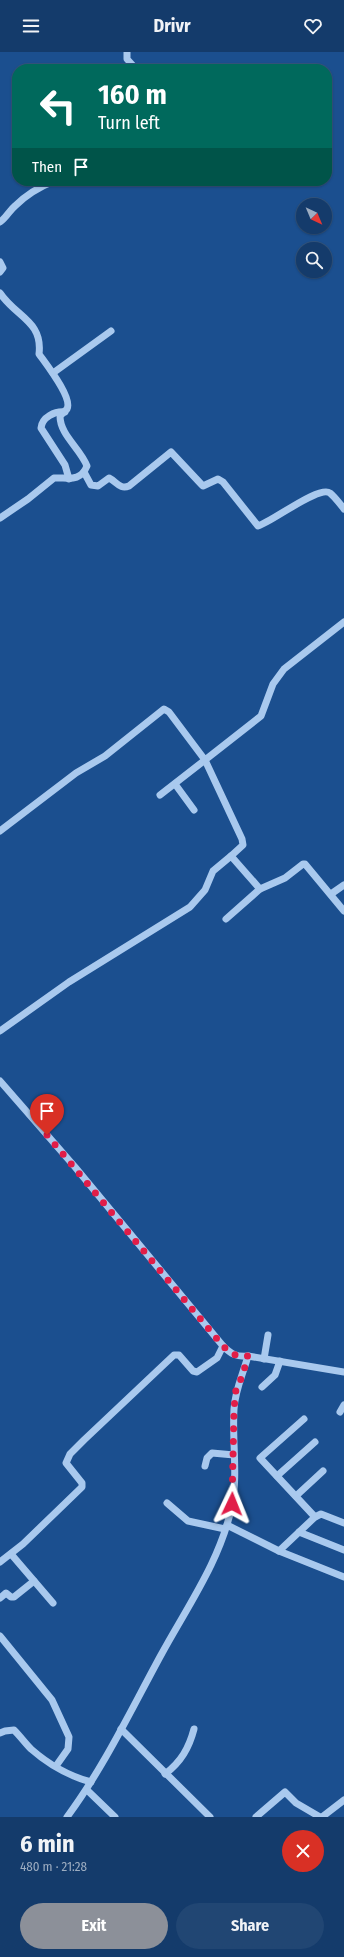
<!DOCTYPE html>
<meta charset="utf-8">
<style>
body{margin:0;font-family:"Fira Sans Condensed",sans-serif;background:#214673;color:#f1f3f6;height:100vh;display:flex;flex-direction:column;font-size:15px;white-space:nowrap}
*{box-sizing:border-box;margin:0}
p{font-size:13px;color:#9dadc1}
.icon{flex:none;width:22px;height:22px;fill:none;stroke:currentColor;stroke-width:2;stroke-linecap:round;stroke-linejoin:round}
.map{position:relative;height:1765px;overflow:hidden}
.details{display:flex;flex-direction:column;background:#143b6b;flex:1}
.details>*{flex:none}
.hud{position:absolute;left:12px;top:12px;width:320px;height:122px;border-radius:16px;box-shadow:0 1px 3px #0004,0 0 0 1px #33557e;background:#00695c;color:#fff;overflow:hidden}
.needle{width:26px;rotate:136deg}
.controls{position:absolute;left:296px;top:146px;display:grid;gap:8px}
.controls a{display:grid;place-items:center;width:36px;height:36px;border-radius:50%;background:#143b6b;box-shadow:0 1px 3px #0004,0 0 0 1px #33557e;font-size:20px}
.pin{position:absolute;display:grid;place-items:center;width:34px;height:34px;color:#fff;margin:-41px -17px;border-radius:50% 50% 50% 0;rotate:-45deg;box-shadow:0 0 4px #0007}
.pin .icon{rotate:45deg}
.me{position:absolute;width:44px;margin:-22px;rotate:2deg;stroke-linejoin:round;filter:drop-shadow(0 0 3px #0008)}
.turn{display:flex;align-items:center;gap:14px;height:84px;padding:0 20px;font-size:18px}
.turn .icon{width:52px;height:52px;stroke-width:2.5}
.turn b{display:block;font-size:28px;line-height:34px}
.then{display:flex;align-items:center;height:38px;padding:0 20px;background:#0003;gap:8px;font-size:15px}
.round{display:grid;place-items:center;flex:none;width:42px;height:42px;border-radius:21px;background:#214673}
.summary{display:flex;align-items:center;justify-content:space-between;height:68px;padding:0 20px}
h1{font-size:24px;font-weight:700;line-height:30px}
.action{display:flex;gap:8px;margin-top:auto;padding:8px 20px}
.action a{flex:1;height:46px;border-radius:24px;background:#8c9099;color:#fff;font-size:16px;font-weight:700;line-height:46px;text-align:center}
.action a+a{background:#214673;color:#f1f3f6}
header{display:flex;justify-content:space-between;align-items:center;height:52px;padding:0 20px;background:#143b6b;font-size:18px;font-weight:700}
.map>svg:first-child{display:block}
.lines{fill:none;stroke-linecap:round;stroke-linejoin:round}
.minor{stroke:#a9c9ee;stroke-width:7}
.route{stroke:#e11d48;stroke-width:7;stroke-dasharray:0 12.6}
</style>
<header><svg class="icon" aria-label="menu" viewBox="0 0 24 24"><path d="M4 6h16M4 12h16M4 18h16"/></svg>Drivr<svg class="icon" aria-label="heart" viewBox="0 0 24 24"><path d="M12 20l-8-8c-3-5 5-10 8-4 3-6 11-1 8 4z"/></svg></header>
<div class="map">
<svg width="344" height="1765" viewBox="0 0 344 1765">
<rect width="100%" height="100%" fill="#1b4f8f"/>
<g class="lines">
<g class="minor">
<path d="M 127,0 L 127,7 L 136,17"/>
<path d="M 0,170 C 7,165 9,159 15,154 C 27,142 39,135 54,129"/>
<path d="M 0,210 L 3,216 L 0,220"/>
<path d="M 0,241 C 16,265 43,269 39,302 C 46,312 73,346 67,357 L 60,364 C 60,383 80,396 87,414 C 80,431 67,425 54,426 L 28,447 L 0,466"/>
<path d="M 53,321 L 111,279"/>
<path d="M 65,360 C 55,359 42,365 41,376 L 65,413 L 69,427"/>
<path d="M 84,420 L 91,433 L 98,434 L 109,426 C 117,430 120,438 129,434 L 171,400 L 202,433 L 203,434 L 218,427 L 223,430 L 258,474 C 272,470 319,433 330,441 C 335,445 340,452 344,457"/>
<path d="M 175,732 L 194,758"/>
<path d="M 160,743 L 205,708 L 242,787 L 243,793 L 231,804"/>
<path d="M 0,779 L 76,721 L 105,704 L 164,657 L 169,660 L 205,708 L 261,664 L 273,632 L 284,617 L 344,570"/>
<path d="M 331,842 L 344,833"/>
<path d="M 226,867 L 260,837"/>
<path d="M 0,979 L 69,930 L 190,855 L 205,838 L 213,819 L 231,804 L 260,837 L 285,826 L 303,812 L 305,812 L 344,859"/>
<path d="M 0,1029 L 75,1115 L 223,1294 C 231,1302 236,1305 248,1304 C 243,1322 235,1338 234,1357 C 232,1387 238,1424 232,1453 C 221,1508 187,1555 161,1603 C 131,1658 104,1715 67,1765"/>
<path d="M 248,1304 L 344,1320"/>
<path d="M 264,1307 L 268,1283"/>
<path d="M 262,1335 L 275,1323 L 280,1309"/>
<path d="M 340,1360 L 344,1353"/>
<path d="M 304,1367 L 260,1406 L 315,1465"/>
<path d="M 205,1414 L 207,1406 L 212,1401 L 234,1403"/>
<path d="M 277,1424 L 315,1390"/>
<path d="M 296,1444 L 323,1419"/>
<path d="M 167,1451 L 188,1469 L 225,1477"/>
<path d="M 227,1473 L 279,1499 L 344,1525"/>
<path d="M 299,1480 L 344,1498"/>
<path d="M 279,1499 L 315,1465 L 321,1462 L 344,1471"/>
<path d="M 11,1502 L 53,1551"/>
<path d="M 0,1510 L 23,1492 L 82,1435 L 82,1431 L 66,1411 L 70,1402 L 84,1388 L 174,1303 L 179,1303 L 193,1319 L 197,1320 L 217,1306 L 223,1294"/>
<path d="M 0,1546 L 6,1541 L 11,1545 L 14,1545 L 34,1529"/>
<path d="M 0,1584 L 52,1648 L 69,1685 L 68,1697 L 56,1714"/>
<path d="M 121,1677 L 210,1765"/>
<path d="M 0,1681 L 5,1679 L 14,1678 C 20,1684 25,1691 31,1697 C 48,1712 69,1724 91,1730"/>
<path d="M 165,1722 C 181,1710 189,1696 194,1677"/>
<path d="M 87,1738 L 115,1765"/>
<path d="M 256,1765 L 285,1740 L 296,1751 L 320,1765"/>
<path d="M 322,1765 L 344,1748"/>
</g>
</g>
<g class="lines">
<path class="route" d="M 47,1083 L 223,1294 C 231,1302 236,1305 248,1304 L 242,1325 L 236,1337 L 234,1357 L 232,1452"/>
</g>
</svg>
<div class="controls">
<a><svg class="needle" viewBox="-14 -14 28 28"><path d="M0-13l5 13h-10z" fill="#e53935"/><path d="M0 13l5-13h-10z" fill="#9dadc1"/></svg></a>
<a><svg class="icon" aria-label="search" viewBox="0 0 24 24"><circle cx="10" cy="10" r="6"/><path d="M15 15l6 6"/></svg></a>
</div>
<div class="pin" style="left:47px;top:1083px;background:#d93025"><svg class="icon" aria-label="arrive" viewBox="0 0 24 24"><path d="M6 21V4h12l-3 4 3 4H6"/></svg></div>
<svg class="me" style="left:232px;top:1452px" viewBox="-20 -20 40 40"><path d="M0-17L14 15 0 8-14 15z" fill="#e11d48" stroke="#fff" stroke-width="4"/></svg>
<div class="hud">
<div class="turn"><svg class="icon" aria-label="left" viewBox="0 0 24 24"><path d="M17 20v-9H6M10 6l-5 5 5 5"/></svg><div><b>160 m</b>Turn left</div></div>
<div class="then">Then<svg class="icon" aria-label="arrive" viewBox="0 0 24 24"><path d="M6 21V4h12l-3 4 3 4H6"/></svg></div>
</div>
</div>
<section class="details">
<div class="summary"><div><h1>6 min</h1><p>480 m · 21:28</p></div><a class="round" style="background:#d93025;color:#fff"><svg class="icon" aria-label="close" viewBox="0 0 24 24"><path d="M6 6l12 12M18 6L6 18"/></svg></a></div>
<div class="action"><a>Exit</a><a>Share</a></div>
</section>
